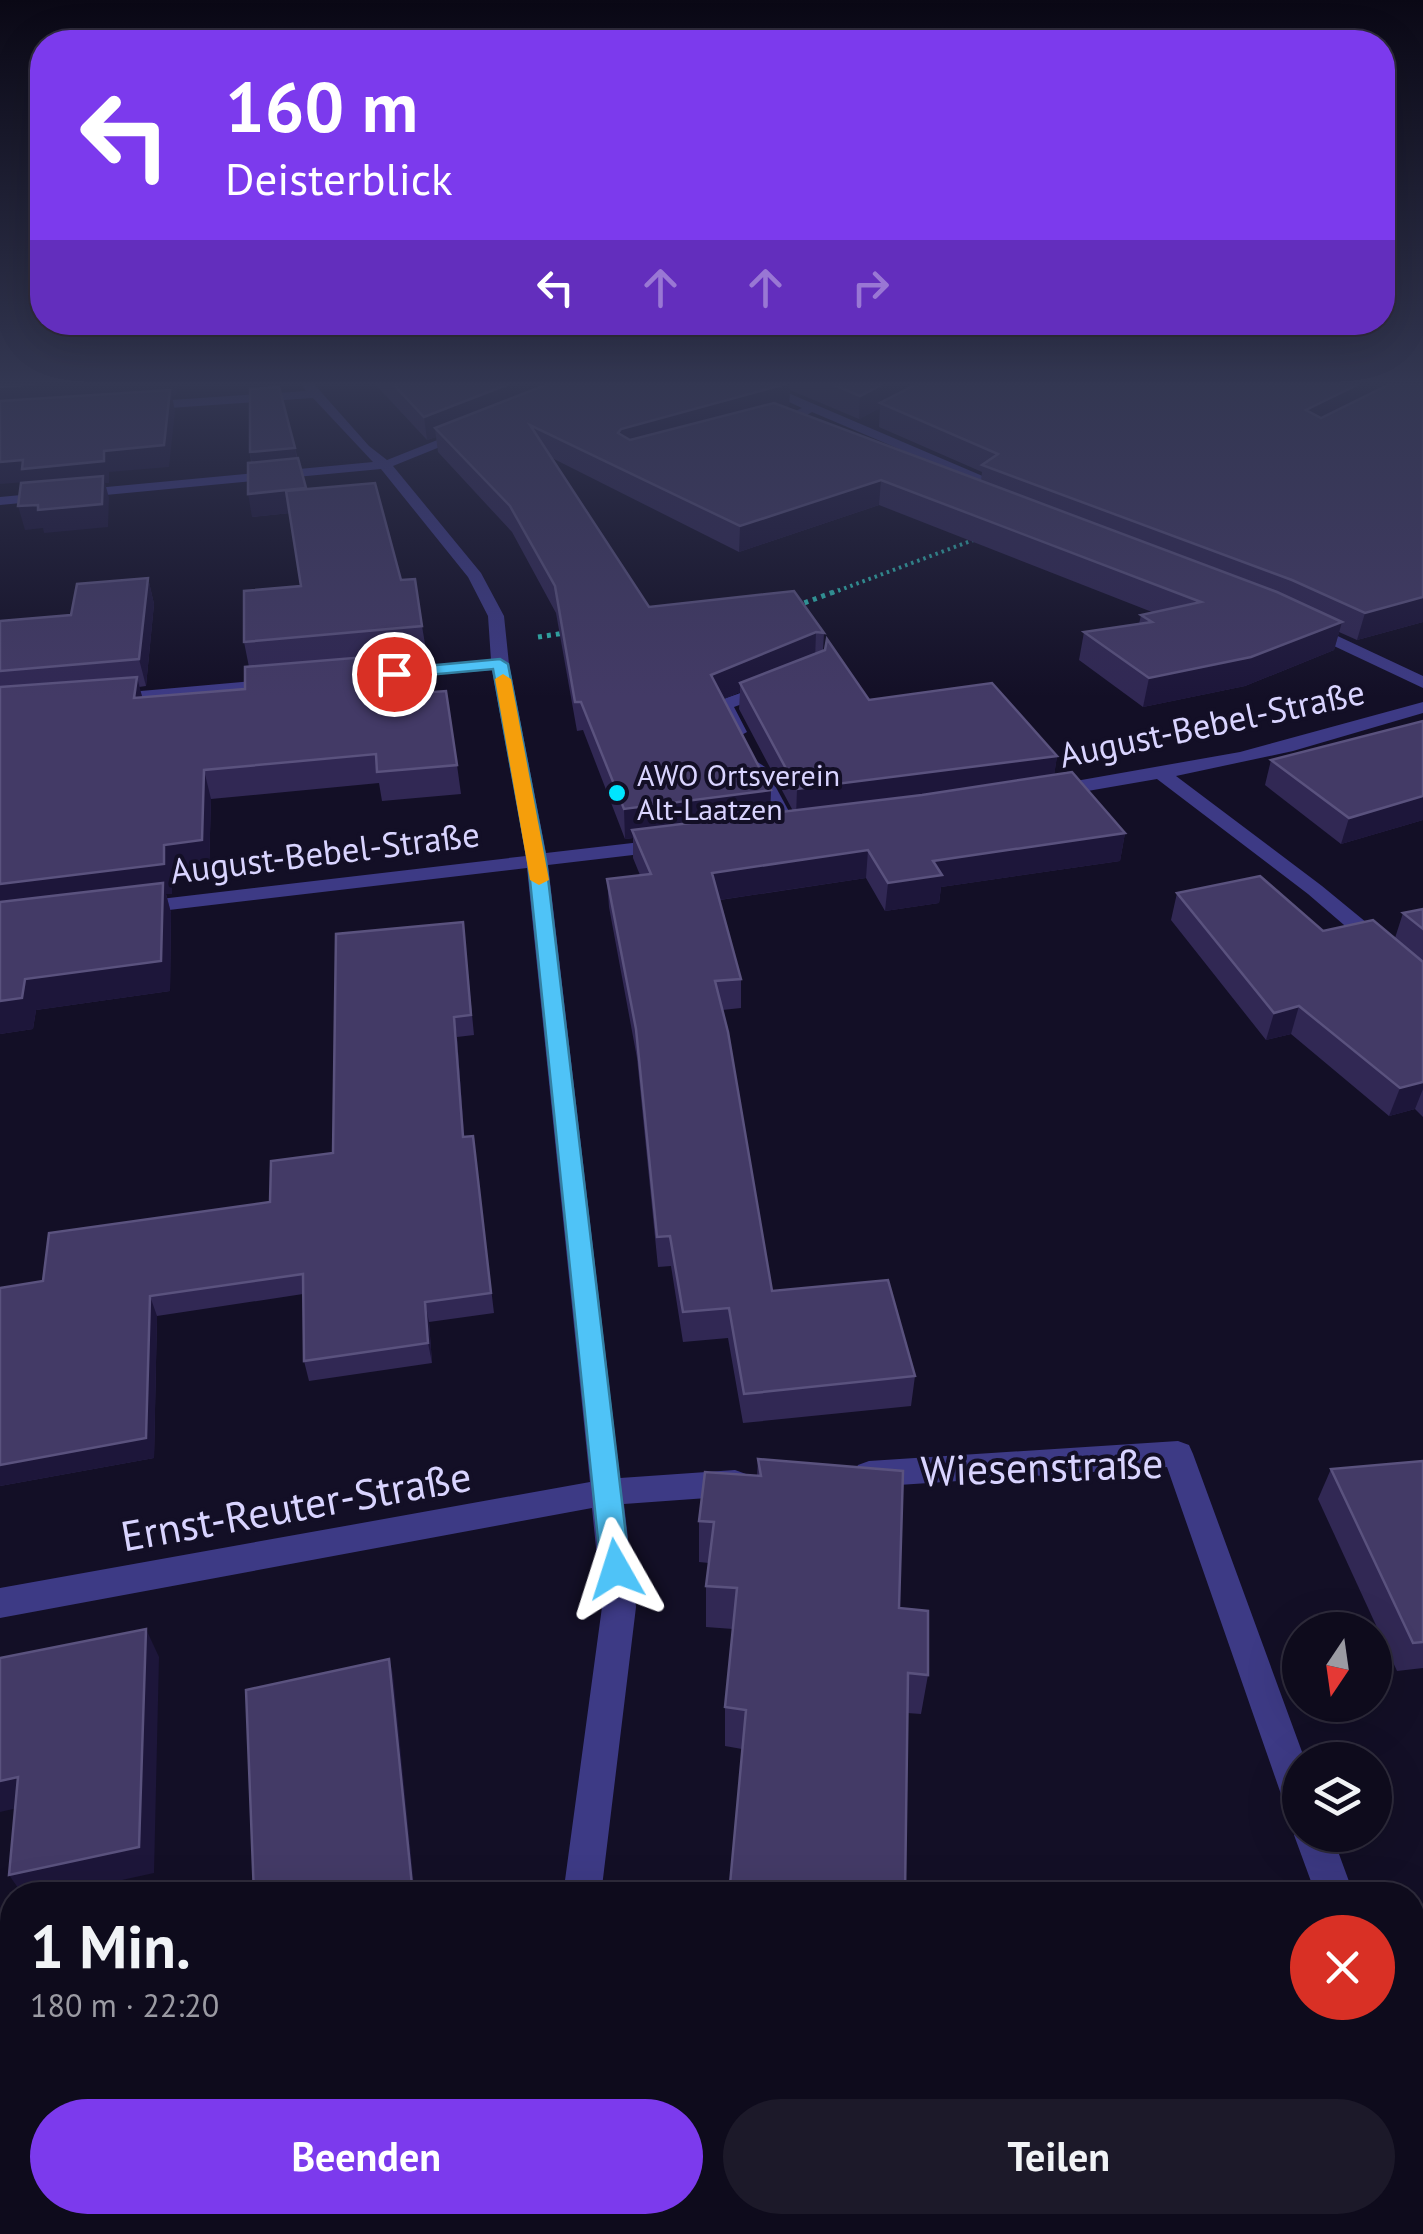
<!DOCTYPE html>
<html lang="de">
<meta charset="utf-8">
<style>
body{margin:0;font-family:"PT Sans",sans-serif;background:#1c1929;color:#f1f3f6;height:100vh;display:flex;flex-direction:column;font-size:38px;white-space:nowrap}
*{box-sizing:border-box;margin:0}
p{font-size:32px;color:#9b9ba3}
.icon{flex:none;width:55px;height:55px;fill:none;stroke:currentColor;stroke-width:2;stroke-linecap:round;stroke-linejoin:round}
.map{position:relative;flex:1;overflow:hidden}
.details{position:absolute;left:0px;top:1882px;width:1425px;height:352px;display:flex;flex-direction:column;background:#0e0b1c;border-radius:40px 40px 0 0;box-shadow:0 10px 40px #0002,0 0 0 2px #2e2b3b}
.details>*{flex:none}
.guide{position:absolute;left:30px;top:30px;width:1365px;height:305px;border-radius:40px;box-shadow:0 10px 40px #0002,0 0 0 2px #2e2b3b;background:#7c3aed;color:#fff;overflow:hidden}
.needle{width:65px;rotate:193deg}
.fabs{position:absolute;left:1282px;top:1612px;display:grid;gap:20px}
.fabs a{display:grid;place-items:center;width:110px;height:110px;border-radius:50%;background:#0e0b1c;box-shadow:0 10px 40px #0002,0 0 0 2px #2e2b3b;font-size:50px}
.pin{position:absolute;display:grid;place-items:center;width:85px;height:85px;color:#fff;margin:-42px;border:5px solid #fff;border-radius:50%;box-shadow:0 2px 10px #0007}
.me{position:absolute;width:110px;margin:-55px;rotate:354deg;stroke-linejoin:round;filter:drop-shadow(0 0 8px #0008)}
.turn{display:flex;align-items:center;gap:35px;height:210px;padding:0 30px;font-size:45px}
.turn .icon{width:130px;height:130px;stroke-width:2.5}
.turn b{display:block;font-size:70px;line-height:85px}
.lanes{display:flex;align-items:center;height:95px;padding:0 30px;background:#0003;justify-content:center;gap:50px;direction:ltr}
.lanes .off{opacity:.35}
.round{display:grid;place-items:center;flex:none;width:105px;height:105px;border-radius:52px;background:#1c1929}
.headline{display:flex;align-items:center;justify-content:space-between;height:170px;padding:0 30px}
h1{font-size:60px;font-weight:700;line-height:75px}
.action{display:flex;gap:20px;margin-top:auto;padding:20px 30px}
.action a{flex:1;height:115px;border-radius:60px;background:#7c3aed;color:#fff;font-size:40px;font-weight:700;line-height:115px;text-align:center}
.action a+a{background:#1c1929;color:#f1f3f6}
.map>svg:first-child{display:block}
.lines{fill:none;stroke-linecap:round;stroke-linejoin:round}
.path-far1{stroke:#2fb8b0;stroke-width:4;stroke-dasharray:2.5 4;stroke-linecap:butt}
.path{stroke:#2fb8b0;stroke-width:5;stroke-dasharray:4 5;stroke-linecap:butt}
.lane{fill:#3d3a85;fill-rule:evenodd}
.street{fill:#3d3a85;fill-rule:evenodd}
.wall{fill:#312854;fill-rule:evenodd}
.shaded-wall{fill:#1d163a}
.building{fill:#433a66;stroke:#5a527e;stroke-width:2.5}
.route{fill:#4fc3f7;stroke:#337fa1;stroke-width:2.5}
.slow{fill:#f59e0b}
.poi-dot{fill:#00e5ff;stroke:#130f26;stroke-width:4}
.labels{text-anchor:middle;stroke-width:8;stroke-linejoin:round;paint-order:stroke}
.far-poi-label{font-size:30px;fill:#d9d4ff;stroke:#130f26;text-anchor:start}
.street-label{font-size:35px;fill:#d9d4ff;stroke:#130f26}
.near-street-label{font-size:42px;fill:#d9d4ff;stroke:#130f26}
</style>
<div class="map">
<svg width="1423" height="2234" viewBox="0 0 1423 2234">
<rect width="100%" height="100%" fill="#130f26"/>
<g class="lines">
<path class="path-far1" d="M 832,593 L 976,539"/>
<g class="path">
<path d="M 796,606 L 839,590"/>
<path d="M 538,637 L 565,633"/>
</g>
<g class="lane">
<path d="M 771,682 L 780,687 L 777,691 L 734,707 L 747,732 L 738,737 L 732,736 L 715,705 L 718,701 Z"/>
<path d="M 756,761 L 765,767 L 799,830 L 796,834 L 789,836 L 779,830 L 747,767 Z"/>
</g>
<g class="street">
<path d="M 301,384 L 314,384 L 369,446 L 387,460 L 460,431 L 472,434 L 393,466 L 481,573 L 504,616 L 509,664 L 546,853 L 667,839 L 677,845 L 667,851 L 548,865 L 620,1478 L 735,1470 L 746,1474 L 751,1483 L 746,1492 L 735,1496 L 624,1504 L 636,1607 L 601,1895 L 563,1895 L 602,1607 L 592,1508 L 0,1618 L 0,1588 L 590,1482 L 527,868 L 135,914 L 124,908 L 135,902 L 526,856 L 492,670 L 396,678 L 387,673 L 396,668 L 491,660 L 488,616 L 468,577 L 381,469 L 0,505 L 0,497 L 373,462 L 313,398 L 141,410 L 135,406 L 141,402 L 306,391 Z"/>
<path d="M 750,384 L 767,384 L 992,480 L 965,492 L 955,492 L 955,486 L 972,480 L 812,412 L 793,423 L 800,427 L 798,430 L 777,426 L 777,420 L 802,408 Z"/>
<path d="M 1300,624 L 1312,624 L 1423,676 L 1423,688 L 1300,630 Z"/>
<path d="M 276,679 L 285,684 L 282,688 L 107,704 L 98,699 L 107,694 Z"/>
<path d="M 1423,702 L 1423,713 L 1293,751 L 1176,776 L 1322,886 L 1423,969 L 1423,988 L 1415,986 L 1308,894 L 1157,779 L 1053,797 L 1043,791 L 1053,785 L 1240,752 Z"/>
<path d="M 1178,1441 L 1189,1445 L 1193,1454 L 1305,1760 L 1300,1760 L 1300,1815 L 1287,1810 L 1282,1797 L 1167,1467 L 869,1487 L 858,1483 L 853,1474 L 858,1465 L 869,1461 Z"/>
<path d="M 1300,1822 L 1300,1835 L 1332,1835 L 1354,1895 L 1316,1895 L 1294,1835 Z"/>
<path d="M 1412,1950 L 1423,1955 L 1423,1995 L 1412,1991 Z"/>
<path d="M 517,2222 L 561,2222 L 560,2234 L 516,2234 Z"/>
</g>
</g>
<g class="wall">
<path d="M 375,384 L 1423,384 L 1423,622 L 1357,640 L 1339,632 L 1334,650 L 1245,686 L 1143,707 L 1079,660 L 1084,632 L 1139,624 L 1141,615 L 1152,612 L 879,505 L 739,552 L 552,458 L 649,607 L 824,633 L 823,650 L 869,700 L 1057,756 L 1054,775 L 1125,833 L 1120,861 L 941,887 L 939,903 L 885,911 L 866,878 L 720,900 L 741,979 L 741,1008 L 722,1010 L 772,1291 L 915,1376 L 911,1406 L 743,1423 L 728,1338 L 683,1342 L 671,1266 L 658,1267 L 637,1058 L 609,907 L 607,879 L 640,875 L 633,858 L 633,838 L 625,839 L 583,730 L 577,731 L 556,613 L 512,532 L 438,452 L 436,437 L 427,440 ZM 790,390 L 859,419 L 880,408 L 879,427 L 982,472 L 981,481 L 786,407 L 789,406 ZM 740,692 L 739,709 L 793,811 L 770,814 L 723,699 Z"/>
<path d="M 295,448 L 306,489 L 401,580 L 422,626 L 433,692 L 457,765 L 461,794 L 382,801 L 379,783 L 211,799 L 209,870 L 172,874 L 172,894 L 166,894 L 171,913 L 170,991 L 36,1010 L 33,1029 L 0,1034 L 0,621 L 71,615 L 148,578 L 154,604 L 146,686 L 139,687 L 142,697 L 245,689 L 249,667 L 244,642 L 301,586 L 290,513 L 252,517 L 251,462 L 250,452 Z"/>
<path d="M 1423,721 L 1423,820 L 1341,844 L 1265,785 L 1271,760 Z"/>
<path d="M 1177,893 L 1323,931 L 1395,938 L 1403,913 L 1423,909 L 1423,1117 L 1415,1109 L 1389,1116 L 1291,1034 L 1266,1040 L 1171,920 Z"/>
<path d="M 463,922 L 474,1035 L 457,1037 L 464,1137 L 473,1136 L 494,1313 L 429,1322 L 432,1363 L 309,1381 L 304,1361 L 303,1294 L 157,1316 L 154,1458 L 0,1486 L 0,1288 L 43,1281 L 270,1202 L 333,1153 Z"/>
<path d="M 758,1459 L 899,1608 L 928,1675 L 921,1714 L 907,1713 L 742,1749 L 725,1746 L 725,1707 L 733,1629 L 706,1627 L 706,1586 L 709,1563 L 699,1562 L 699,1521 L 757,1476 Z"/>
<path d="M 1423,1461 L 1423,1668 L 1397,1671 L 1318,1499 L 1331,1469 Z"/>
<path d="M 1197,2222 L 1412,2222 L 1423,2234 L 1196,2234 Z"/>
</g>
<g class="shaded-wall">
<path d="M 37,384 L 178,384 L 176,395 L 172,396 L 175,411 L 169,467 L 109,472 L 109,483 L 105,483 L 109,498 L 108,527 L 44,533 L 43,528 L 25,530 L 18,506 L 38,505 L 102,504 L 28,491 L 26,482 L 0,484 L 0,462 L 104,451 L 0,407 L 0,387 Z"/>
<path d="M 509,384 L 568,384 L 435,428 L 436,437 L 427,440 L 424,417 Z"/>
<path d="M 786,384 L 790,384 L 789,406 L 622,452 L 618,433 L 621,429 Z"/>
<path d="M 883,384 L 926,384 L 880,403 L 880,408 L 859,419 L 860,396 Z"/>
<path d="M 1359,384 L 1397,384 L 1300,434 L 1306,410 Z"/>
<path d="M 295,448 L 298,465 L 253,470 L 250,452 Z"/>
<path d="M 881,480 L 879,505 L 739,552 L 740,526 Z"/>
<path d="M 306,488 L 310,511 L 252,517 L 248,494 Z"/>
<path d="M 148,578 L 154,604 L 146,686 L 139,659 Z"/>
<path d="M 1423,597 L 1423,622 L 1357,640 L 1365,613 Z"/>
<path d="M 1342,622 L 1334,650 L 1245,686 L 1143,707 L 1149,678 Z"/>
<path d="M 816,632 L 815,660 L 740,683 L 740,692 L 711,704 L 711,675 Z"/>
<path d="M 137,677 L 144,704 L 134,698 Z"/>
<path d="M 1057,756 L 1053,783 L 796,817 L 797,789 Z"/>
<path d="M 204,770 L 211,799 L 209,870 L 172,874 L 172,894 L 166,894 L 171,913 L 170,991 L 36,1010 L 33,1029 L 0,1034 L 0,884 L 164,845 Z"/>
<path d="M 771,790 L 770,820 L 632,830 L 633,838 L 625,839 L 624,809 Z"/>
<path d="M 1423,796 L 1423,820 L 1341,844 L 1349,818 Z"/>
<path d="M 1125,833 L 1120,861 L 941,887 L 939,903 L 885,911 L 888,883 L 933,861 Z"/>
<path d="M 868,850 L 866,878 L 712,901 L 712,873 Z"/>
<path d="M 1299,1006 L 1291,1034 L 1266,1040 L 1274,1013 Z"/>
<path d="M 454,1017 L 457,1037 L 466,1157 L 463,1137 Z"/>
<path d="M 1423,1082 L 1423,1089 L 1415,1109 L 1389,1116 L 1400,1088 Z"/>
<path d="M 150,1296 L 157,1316 L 154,1458 L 0,1486 L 0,1465 Z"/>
<path d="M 425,1302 L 429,1322 L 432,1363 L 428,1343 Z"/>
<path d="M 146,1629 L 159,1657 L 154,1873 L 53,1895 L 23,1895 L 9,1875 Z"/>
<path d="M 389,1659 L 393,1674 L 415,1895 L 413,1895 Z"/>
<path d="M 18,1777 L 35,1804 L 0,1812 L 0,1781 Z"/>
</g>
<g class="building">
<path d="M 0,384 L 37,384 L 0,387 Z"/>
<path d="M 393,384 L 509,384 L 424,417 Z"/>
<path d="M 548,384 L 786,384 L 621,429 L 618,433 L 630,440 L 774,403 L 1277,592 L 1342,622 L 1251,657 L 1149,678 L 1084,632 L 1152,622 L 1141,615 L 1201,602 L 881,480 L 740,526 L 530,425 L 649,607 L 794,591 L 824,633 L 816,632 L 711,675 L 771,790 L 624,809 L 581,702 L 575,702 L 555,586 L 510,506 L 435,428 Z"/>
<path d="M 832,384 L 883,384 L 860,396 Z"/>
<path d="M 917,384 L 1359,384 L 1306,410 L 1321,418 L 1390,384 L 1423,384 L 1423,597 L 1365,613 L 1292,580 L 982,465 L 998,454 L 880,403 Z"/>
<path d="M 279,387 L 295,448 L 250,452 L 250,389 Z"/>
<path d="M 170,390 L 164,445 L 104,451 L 104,461 L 22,469 L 23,460 L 0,462 L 0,401 Z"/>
<path d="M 298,458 L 306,488 L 248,494 L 248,463 Z"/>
<path d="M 103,476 L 102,504 L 38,510 L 38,505 L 18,506 L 21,483 Z"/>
<path d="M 375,483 L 401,580 L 415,579 L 422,626 L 244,642 L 244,591 L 301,586 L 286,491 Z"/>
<path d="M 148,578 L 139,659 L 0,671 L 0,621 L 71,615 L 77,584 Z"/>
<path d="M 827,639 L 869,700 L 992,683 L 1057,756 L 797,789 L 740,683 L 825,650 Z"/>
<path d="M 426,652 L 433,692 L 446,691 L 457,765 L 377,772 L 376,754 L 204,770 L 202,840 L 164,845 L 164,864 L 0,884 L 0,687 L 137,677 L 134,698 L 245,689 L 245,667 Z"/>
<path d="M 1423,721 L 1423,796 L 1349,818 L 1271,760 Z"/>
<path d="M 1072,772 L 1125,833 L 933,861 L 942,875 L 888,883 L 868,850 L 712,873 L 741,979 L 715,981 L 728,1032 L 772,1291 L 888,1280 L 915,1376 L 744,1394 L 729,1308 L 683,1312 L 670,1236 L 657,1237 L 636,1029 L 607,879 L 651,874 L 632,830 L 922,795 Z"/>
<path d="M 1260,876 L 1323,931 L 1373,920 L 1423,962 L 1423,1082 L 1400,1088 L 1299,1006 L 1274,1013 L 1177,893 Z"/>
<path d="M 163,883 L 161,961 L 25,979 L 22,998 L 0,1001 L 0,902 Z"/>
<path d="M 1423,909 L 1423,929 L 1403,913 Z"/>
<path d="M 463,922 L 471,1015 L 454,1017 L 463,1137 L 473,1136 L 491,1293 L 425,1302 L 428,1343 L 304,1361 L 303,1274 L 150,1296 L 146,1438 L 0,1465 L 0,1288 L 43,1281 L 49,1233 L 270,1202 L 271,1161 L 333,1153 L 336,934 Z"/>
<path d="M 758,1459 L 903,1471 L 899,1608 L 928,1611 L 928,1675 L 908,1673 L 905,1895 L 729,1895 L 746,1710 L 725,1707 L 737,1588 L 706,1586 L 714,1522 L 699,1521 L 705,1472 L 761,1476 Z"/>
<path d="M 1423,1461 L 1423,1642 L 1413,1643 L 1331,1469 Z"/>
<path d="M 146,1629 L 139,1847 L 9,1875 L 18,1777 L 0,1781 L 0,1658 Z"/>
<path d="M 389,1659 L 413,1895 L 254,1895 L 246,1690 Z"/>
<path d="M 1412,2137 L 1423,2141 L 1423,2234 L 1213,2234 L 1214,2222 L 1412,2222 Z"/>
<path d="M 700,2222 L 902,2222 L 902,2234 L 698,2234 Z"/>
</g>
<linearGradient id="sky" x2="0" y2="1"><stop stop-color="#0a0815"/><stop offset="0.55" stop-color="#333752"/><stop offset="1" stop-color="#333752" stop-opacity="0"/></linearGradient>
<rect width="1423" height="697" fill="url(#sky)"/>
<path class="route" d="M 500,659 L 508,664 L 546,861 L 630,1569 L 626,1578 L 616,1582 L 605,1578 L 601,1569 L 528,861 L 493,669 L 394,678 L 386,674 L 394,669 Z"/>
<path class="slow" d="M 503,674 L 511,679 L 549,880 L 539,885 L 530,880 L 495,679 Z"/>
<circle class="poi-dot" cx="617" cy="793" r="10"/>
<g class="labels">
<g class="far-poi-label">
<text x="637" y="786">AWO Ortsverein<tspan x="637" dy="34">Alt-Laatzen</tspan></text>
</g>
<g class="street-label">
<text transform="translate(1212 724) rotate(-12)" y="12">August-Bebel-Straße</text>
<text transform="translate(325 853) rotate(-7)" y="12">August-Bebel-Straße</text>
</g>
<g class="near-street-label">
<text transform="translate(1042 1467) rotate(-2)" y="15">Wiesenstraße</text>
<text transform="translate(296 1506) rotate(-10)" y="15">Ernst-Reuter-Straße</text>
</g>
</g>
</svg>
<div class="fabs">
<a><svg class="needle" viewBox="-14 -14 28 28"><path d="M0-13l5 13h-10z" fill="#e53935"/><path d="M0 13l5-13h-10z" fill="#9b9ba3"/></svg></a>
<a><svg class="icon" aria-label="layers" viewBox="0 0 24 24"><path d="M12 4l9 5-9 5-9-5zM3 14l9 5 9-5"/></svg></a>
</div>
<div class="pin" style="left:394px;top:674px;background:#d93025"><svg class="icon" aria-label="arrive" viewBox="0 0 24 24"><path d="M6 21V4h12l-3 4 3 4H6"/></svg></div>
<svg class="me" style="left:616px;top:1569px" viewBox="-20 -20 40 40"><path d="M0-17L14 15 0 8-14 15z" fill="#4fc3f7" stroke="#fff" stroke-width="4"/></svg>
<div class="guide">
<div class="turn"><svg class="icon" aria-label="left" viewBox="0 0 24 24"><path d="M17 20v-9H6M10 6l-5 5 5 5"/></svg><div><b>160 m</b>Deisterblick</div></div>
<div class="lanes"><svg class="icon" aria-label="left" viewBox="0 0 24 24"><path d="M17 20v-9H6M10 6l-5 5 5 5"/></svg><svg class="icon off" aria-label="ahead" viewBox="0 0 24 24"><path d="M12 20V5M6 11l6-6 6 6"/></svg><svg class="icon off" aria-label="ahead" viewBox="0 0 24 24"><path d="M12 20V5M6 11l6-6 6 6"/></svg><svg class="icon off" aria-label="right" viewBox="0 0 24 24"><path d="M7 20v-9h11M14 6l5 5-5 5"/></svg></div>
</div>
<section class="details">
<div class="headline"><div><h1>1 Min.</h1><p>180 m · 22:20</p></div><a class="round" style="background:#d93025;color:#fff"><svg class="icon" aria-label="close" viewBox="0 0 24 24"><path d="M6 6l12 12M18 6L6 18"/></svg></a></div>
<div class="action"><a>Beenden</a><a>Teilen</a></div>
</section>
</div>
